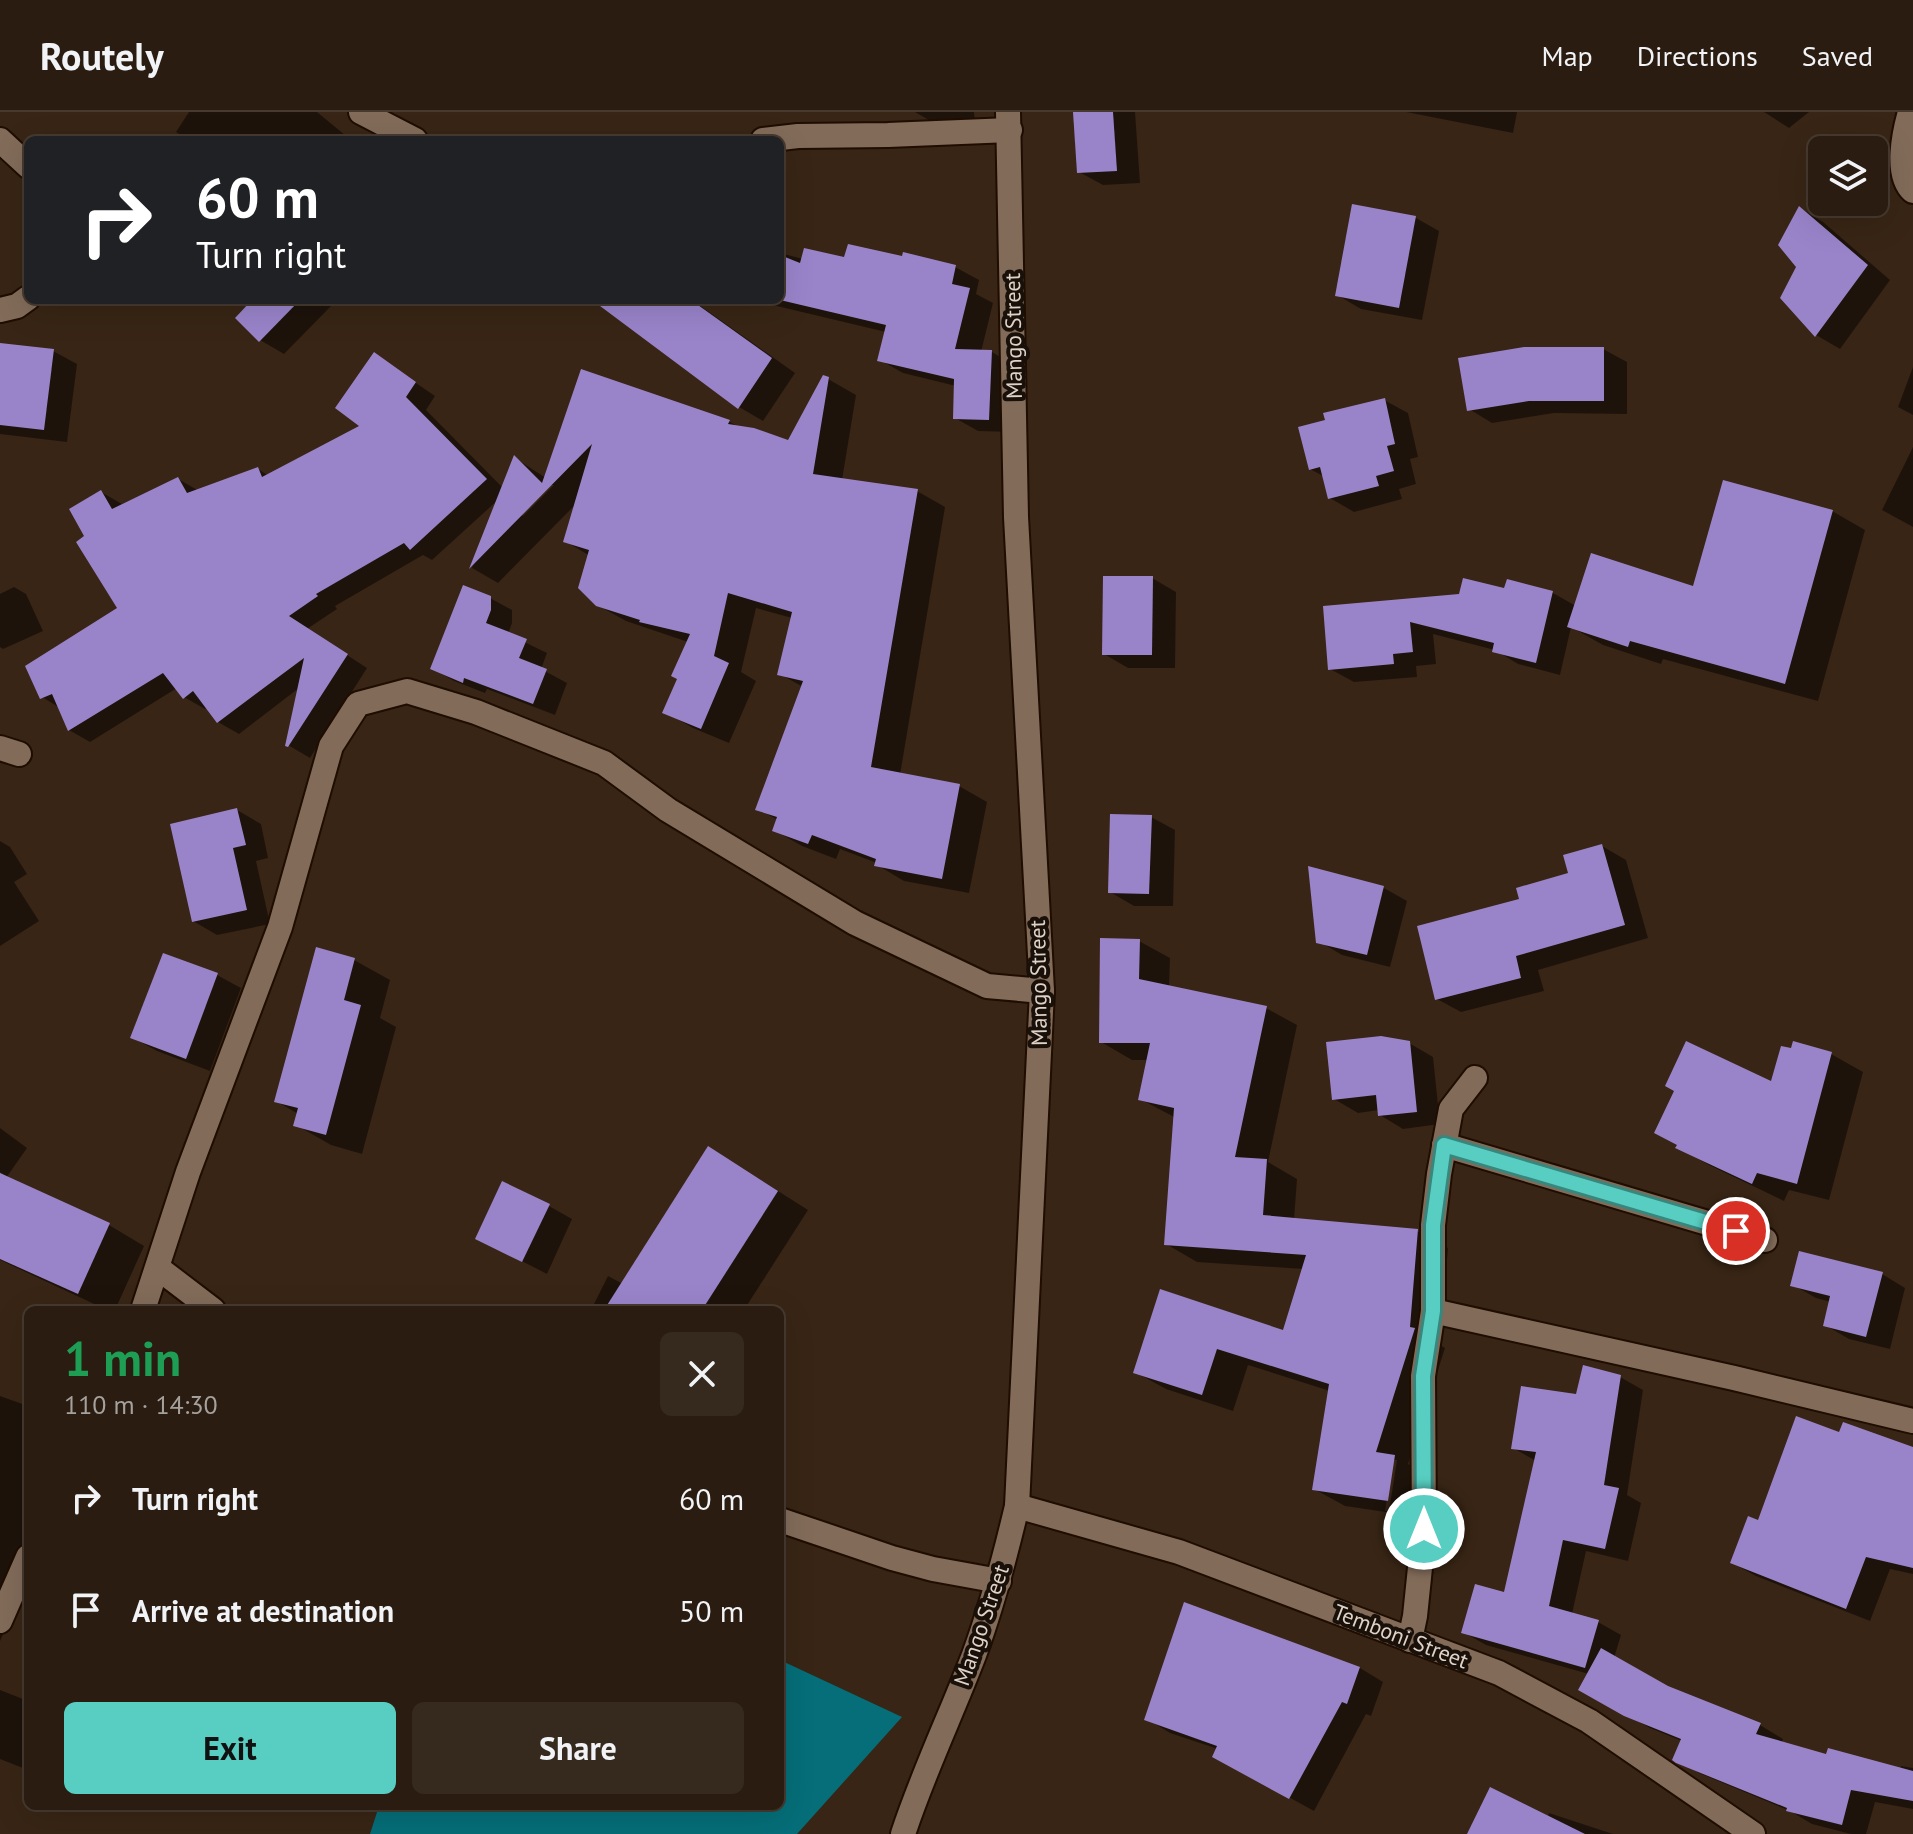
<!DOCTYPE html>
<meta charset="utf-8">
<style>
body{margin:0;font-family:"PT Sans",sans-serif;background:#36291e;color:#f1f3f6;height:100vh;display:flex;flex-direction:column;font-size:30px;white-space:nowrap}
*{box-sizing:border-box;margin:0}
p{font-size:26px;color:#a5a19f}
.icon{flex:none;width:44px;height:44px;fill:none;stroke:currentColor;stroke-width:2;stroke-linecap:round;stroke-linejoin:round}
.map{position:relative;flex:1;overflow:hidden}
.panel{position:absolute;left:24px;top:1194px;width:760px;height:504px;display:flex;flex-direction:column;background:#2a1c10;border-radius:12px;box-shadow:0 8px 32px #0002,0 0 0 2px #463a30}
.panel>*{flex:none}
.hud{position:absolute;left:24px;top:24px;width:760px;height:168px;border-radius:12px;box-shadow:0 8px 32px #0002,0 0 0 2px #463a30;background:#202124;color:#fff;overflow:hidden}
.controls{position:absolute;left:1808px;top:24px;display:grid;gap:16px}
.controls a{display:grid;place-items:center;width:80px;height:80px;border-radius:12px;background:#2a1c10;box-shadow:0 8px 32px #0002,0 0 0 2px #463a30;font-size:40px}
.pin{position:absolute;display:grid;place-items:center;width:68px;height:68px;color:#fff;margin:-34px;border:4px solid #fff;border-radius:50%;box-shadow:0 2px 8px #0007}
.me{position:absolute;width:88px;margin:-44px;rotate:0deg;stroke-linejoin:round;filter:drop-shadow(0 0 6px #0008)}
.turn{display:flex;align-items:center;gap:28px;height:168px;padding:0 40px;font-size:36px}
.turn .icon{width:104px;height:104px;stroke-width:2.5}
.turn b{display:block;font-size:56px;line-height:68px}
.round{display:grid;place-items:center;flex:none;width:84px;height:84px;border-radius:12px;background:#36291e}
.head{display:flex;align-items:center;justify-content:space-between;height:136px;padding:0 40px}
h1{font-size:48px;font-weight:700;line-height:60px;color:#1e9e55}
.button{display:flex;gap:16px;margin-top:auto;padding:16px 40px}
.button a{flex:1;height:92px;border-radius:12px;background:#57cec1;color:#111;font-size:32px;font-weight:700;line-height:92px;text-align:center}
.button a+a{background:#36291e;color:#f1f3f6}
ul{padding:0;list-style:none}
li{display:flex;align-items:center;gap:24px;height:112px;padding:0 40px}
li div{flex:1}
li b{display:block;font-size:30px}
li em{font-style:normal}
header{display:flex;align-items:center;gap:48px;box-sizing:border-box;height:112px;padding:0 40px;background:#2a1c10;border-bottom:2px solid #463a30}
header strong{font-size:38px}
nav{display:flex;gap:44px;margin-inline-start:auto;font-size:28px}
.map>svg:first-child{display:block}
.water{fill:#056e78}
.shadow{fill:#0007;fill-rule:evenodd}
.building{fill:#9984ca}
.lines{fill:none;stroke-linecap:round;stroke-linejoin:round}
.street-casing{stroke:#1f0d01;stroke-width:28}
.street{stroke:#826b59;stroke-width:24}
.route-casing{stroke:#39867d;stroke-width:20}
.route{stroke:#57cec1;stroke-width:14}
.labels{text-anchor:middle;stroke-width:8;stroke-linejoin:round;paint-order:stroke}
.street-label{font-size:22px;fill:#dfd2c8;stroke:#191009}
</style>
<header>
<strong>Routely</strong>
<nav><a>Map</a><a>Directions</a><a>Saved</a></nav>
</header>
<div class="map">
<svg width="1913" height="1722" viewBox="0 0 1913 1722">
<rect width="100%" height="100%" fill="#382515"/>
<path class="water" d="M 780,1548 L 902,1605 L 797,1722 L 370,1722 L 379,1694 L 780,1694 Z"/>
<g class="shadow">
<path d="M 189,0 L 317,0 L 351,28 L 187,28 L 176,20 Z"/>
<path d="M 974,0 L 975,12 L 939,14 L 915,0 Z"/>
<path d="M 1075,0 L 1135,0 L 1140,71 L 1103,73 L 1079,60 Z"/>
<path d="M 1406,0 L 1517,0 L 1513,21 Z"/>
<path d="M 1764,0 L 1809,0 L 1789,16 Z"/>
<path d="M 1800,96 L 1823,110 L 1890,168 L 1840,237 L 1816,223 L 1799,155 Z"/>
<path d="M 1416,106 L 1439,119 L 1422,208 L 1361,197 L 1337,183 Z"/>
<path d="M 780,141 L 803,147 L 846,148 L 955,155 L 979,168 L 976,182 L 993,191 L 981,240 L 992,240 L 1015,254 L 1012,320 L 978,319 L 955,306 L 956,274 L 903,261 L 880,248 L 886,220 L 752,188 L 780,188 Z"/>
<path d="M 242,188 L 326,188 L 332,193 L 284,242 L 260,228 L 248,194 Z"/>
<path d="M 602,188 L 692,188 L 795,261 L 763,309 L 739,295 Z"/>
<path d="M 0,233 L 53,239 L 77,252 L 67,330 L 0,322 Z"/>
<path d="M 1603,237 L 1627,250 L 1627,302 L 1554,301 L 1492,311 L 1469,297 Z"/>
<path d="M 375,243 L 435,284 L 426,298 L 503,376 L 515,346 L 546,366 L 582,259 L 730,310 L 740,316 L 789,330 L 828,267 L 856,283 L 842,368 L 917,379 L 945,395 L 900,663 L 959,674 L 987,690 L 969,781 L 904,769 L 877,753 L 877,751 L 840,737 L 836,747 L 802,734 L 774,718 L 778,708 L 758,697 L 803,575 L 780,562 L 792,506 L 756,496 L 741,560 L 756,569 L 729,631 L 693,616 L 665,600 L 680,567 L 688,530 L 626,509 L 597,493 L 590,444 L 565,429 L 576,392 L 498,471 L 472,456 L 499,387 L 432,448 L 423,443 L 335,494 L 337,497 L 307,517 L 367,556 L 310,646 L 288,633 L 299,576 L 239,622 L 218,610 L 208,595 L 205,597 L 184,585 L 177,576 L 90,630 L 69,618 L 60,596 L 42,585 L 120,496 L 87,425 L 101,380 L 122,392 L 178,367 L 199,379 L 258,357 L 269,364 L 363,314 ZM 548,373 L 554,373 L 523,404 L 521,402 Z"/>
<path d="M 1913,255 L 1913,303 L 1898,295 Z"/>
<path d="M 1384,288 L 1408,301 L 1418,345 L 1410,347 L 1416,372 L 1399,377 L 1402,387 L 1354,400 L 1330,386 L 1325,365 L 1310,357 Z"/>
<path d="M 1913,335 L 1913,415 L 1882,398 Z"/>
<path d="M 1832,399 L 1865,418 L 1818,589 L 1663,547 L 1661,552 L 1603,533 L 1571,515 L 1560,563 L 1518,552 L 1495,538 L 1433,522 L 1436,552 L 1416,554 L 1417,565 L 1354,570 L 1330,557 L 1325,496 L 1506,479 L 1508,470 L 1553,481 L 1576,494 L 1694,477 Z"/>
<path d="M 1152,466 L 1176,480 L 1175,556 L 1128,556 L 1104,542 Z"/>
<path d="M 14,475 L 26,482 L 43,519 L 3,537 L 0,535 L 0,482 Z"/>
<path d="M 490,486 L 512,498 L 512,511 L 508,522 L 547,541 L 541,557 L 567,571 L 555,603 L 487,577 L 485,581 L 454,569 L 432,556 Z"/>
<path d="M 237,698 L 261,712 L 268,746 L 256,749 L 270,812 L 217,823 L 193,809 Z"/>
<path d="M 1151,705 L 1175,718 L 1173,794 L 1134,794 L 1110,780 Z"/>
<path d="M 0,729 L 10,735 L 27,762 L 14,770 L 39,809 L 0,834 Z"/>
<path d="M 1602,734 L 1626,748 L 1648,826 L 1538,858 L 1544,879 L 1461,900 L 1437,887 L 1521,789 L 1570,762 Z"/>
<path d="M 1384,776 L 1407,789 L 1390,855 L 1342,843 L 1318,829 Z"/>
<path d="M 1139,829 L 1170,846 L 1169,876 L 1266,896 L 1297,913 L 1268,1050 L 1297,1067 L 1294,1108 L 1417,1119 L 1448,1136 L 1440,1233 L 1445,1236 L 1408,1352 L 1425,1362 L 1419,1405 L 1345,1394 L 1314,1377 L 1330,1279 L 1248,1253 L 1233,1299 L 1166,1277 L 1135,1260 L 1161,1180 L 1284,1220 L 1303,1157 L 1197,1150 L 1166,1132 L 1176,1006 L 1140,987 L 1148,948 L 1132,948 L 1101,930 ZM 1393,1348 L 1397,1348 L 1389,1399 L 1385,1399 Z"/>
<path d="M 354,848 L 390,868 L 380,906 L 396,915 L 362,1042 L 331,1033 L 296,1013 L 298,1002 L 276,989 Z"/>
<path d="M 217,863 L 241,876 L 210,959 L 157,939 L 133,926 Z"/>
<path d="M 1409,931 L 1433,945 L 1440,1012 L 1403,1017 L 1380,1003 L 1379,998 L 1358,1001 L 1334,987 Z"/>
<path d="M 1831,942 L 1863,960 L 1829,1088 L 1789,1078 L 1784,1089 L 1709,1053 L 1678,1035 Z"/>
<path d="M 0,1016 L 27,1036 L 6,1066 L 109,1113 L 144,1134 L 115,1198 L 107,1198 L 0,1148 L 0,1078 L 6,1064 L 0,1060 Z"/>
<path d="M 739,1054 L 808,1098 L 744,1198 L 591,1198 L 608,1164 L 623,1172 Z"/>
<path d="M 549,1094 L 572,1107 L 547,1162 L 477,1126 Z"/>
<path d="M 1882,1162 L 1905,1176 L 1890,1237 L 1849,1227 L 1825,1213 L 1831,1190 L 1816,1186 L 1793,1173 Z"/>
<path d="M 1620,1265 L 1643,1278 L 1627,1383 L 1641,1391 L 1628,1449 L 1586,1439 L 1572,1502 L 1598,1510 L 1621,1523 L 1614,1546 L 1668,1575 L 1760,1613 L 1783,1627 L 1782,1630 L 1827,1644 L 1900,1658 L 1901,1654 L 1913,1656 L 1913,1697 L 1875,1690 L 1866,1722 L 1851,1722 L 1812,1712 L 1790,1699 L 1699,1661 L 1675,1647 L 1682,1629 L 1650,1616 L 1581,1577 L 1589,1562 L 1486,1533 L 1463,1520 L 1506,1483 L 1536,1349 L 1513,1336 L 1578,1284 Z"/>
<path d="M 0,1284 L 28,1294 L 28,1357 L 25,1369 L 28,1371 L 28,1422 L 9,1490 L 16,1494 L 0,1529 Z"/>
<path d="M 1913,1340 L 1913,1462 L 1890,1457 L 1870,1509 L 1756,1464 L 1732,1451 L 1760,1410 Z"/>
<path d="M 1185,1493 L 1360,1556 L 1383,1570 L 1371,1604 L 1366,1602 L 1314,1699 L 1238,1657 L 1218,1637 L 1170,1621 L 1147,1607 Z"/>
<path d="M 0,1578 L 28,1589 L 28,1658 L 0,1647 Z"/>
<path d="M 1549,1701 L 1613,1722 L 1469,1722 L 1548,1706 Z"/>
</g>
<g class="building">
<path d="M 1073,0 L 1113,0 L 1117,59 L 1077,61 Z"/>
<path d="M 1352,92 L 1416,104 L 1399,196 L 1335,184 Z"/>
<path d="M 1799,94 L 1868,153 L 1815,225 L 1780,186 L 1796,155 L 1778,133 Z"/>
<path d="M 848,132 L 902,144 L 903,140 L 956,153 L 952,172 L 970,176 L 955,237 L 992,238 L 989,308 L 953,307 L 954,267 L 877,249 L 886,213 L 780,188 L 780,143 L 800,151 L 804,136 L 844,145 Z"/>
<path d="M 252,188 L 300,188 L 259,230 L 235,206 Z"/>
<path d="M 592,188 L 691,188 L 772,246 L 738,297 Z"/>
<path d="M 0,231 L 54,237 L 44,318 L 0,313 Z"/>
<path d="M 1524,235 L 1604,235 L 1604,289 L 1529,289 L 1467,299 L 1458,246 Z"/>
<path d="M 374,240 L 416,270 L 406,285 L 487,367 L 410,438 L 404,431 L 316,482 L 318,484 L 289,504 L 348,542 L 288,635 L 285,634 L 304,546 L 217,611 L 193,579 L 183,587 L 163,561 L 68,619 L 52,582 L 40,587 L 25,554 L 117,496 L 76,430 L 84,424 L 69,397 L 101,378 L 112,397 L 178,365 L 187,381 L 258,355 L 262,365 L 359,314 L 335,296 Z"/>
<path d="M 581,257 L 730,308 L 728,312 L 754,316 L 788,328 L 823,263 L 829,265 L 813,362 L 918,377 L 871,655 L 960,672 L 942,767 L 874,754 L 876,747 L 812,723 L 808,732 L 772,719 L 777,705 L 755,698 L 803,569 L 777,563 L 792,500 L 728,481 L 714,544 L 729,551 L 701,617 L 662,601 L 677,567 L 671,564 L 690,522 L 639,510 L 640,508 L 596,494 L 578,476 L 589,438 L 563,430 L 592,332 L 469,457 L 514,343 L 542,371 Z"/>
<path d="M 1385,286 L 1395,332 L 1387,334 L 1394,359 L 1376,364 L 1379,374 L 1328,387 L 1320,355 L 1309,358 L 1298,315 L 1325,308 L 1323,301 Z"/>
<path d="M 1723,368 L 1833,398 L 1785,572 L 1630,529 L 1628,535 L 1567,515 L 1591,441 L 1693,474 Z"/>
<path d="M 1103,464 L 1153,464 L 1152,543 L 1102,543 Z"/>
<path d="M 1463,466 L 1504,476 L 1507,467 L 1553,479 L 1536,551 L 1492,540 L 1494,531 L 1410,510 L 1413,540 L 1393,542 L 1394,552 L 1328,558 L 1323,494 L 1459,482 Z"/>
<path d="M 463,473 L 491,484 L 491,498 L 486,511 L 527,527 L 519,546 L 547,557 L 533,592 L 464,566 L 463,571 L 430,557 Z"/>
<path d="M 237,696 L 246,733 L 233,736 L 247,798 L 192,810 L 170,712 Z"/>
<path d="M 1110,702 L 1152,703 L 1149,782 L 1108,781 Z"/>
<path d="M 1602,732 L 1625,813 L 1516,844 L 1521,866 L 1435,888 L 1417,814 L 1519,787 L 1516,776 L 1568,761 L 1563,743 Z"/>
<path d="M 1308,754 L 1384,774 L 1367,843 L 1316,831 Z"/>
<path d="M 1100,826 L 1140,827 L 1139,867 L 1267,894 L 1235,1045 L 1267,1047 L 1263,1103 L 1418,1117 L 1410,1215 L 1415,1216 L 1376,1340 L 1395,1343 L 1388,1389 L 1312,1378 L 1329,1272 L 1217,1237 L 1202,1283 L 1133,1261 L 1160,1177 L 1283,1218 L 1306,1143 L 1164,1133 L 1174,996 L 1138,988 L 1150,931 L 1099,931 Z"/>
<path d="M 316,835 L 355,846 L 344,888 L 361,893 L 326,1023 L 293,1014 L 298,996 L 274,990 Z"/>
<path d="M 163,841 L 218,861 L 186,947 L 130,926 Z"/>
<path d="M 1381,924 L 1410,929 L 1417,1000 L 1378,1004 L 1376,983 L 1332,988 L 1326,930 Z"/>
<path d="M 1686,929 L 1771,969 L 1781,934 L 1791,936 L 1793,929 L 1832,940 L 1797,1072 L 1757,1061 L 1752,1072 L 1675,1036 L 1677,1033 L 1654,1021 L 1674,979 L 1665,974 Z"/>
<path d="M 708,1034 L 778,1079 L 702,1198 L 604,1198 Z"/>
<path d="M 0,1061 L 110,1111 L 78,1182 L 0,1147 Z"/>
<path d="M 502,1069 L 550,1092 L 522,1150 L 475,1127 Z"/>
<path d="M 1799,1139 L 1883,1160 L 1866,1225 L 1823,1214 L 1830,1184 L 1790,1174 Z"/>
<path d="M 1583,1253 L 1621,1263 L 1604,1373 L 1619,1376 L 1605,1437 L 1563,1428 L 1549,1494 L 1599,1508 L 1585,1556 L 1461,1521 L 1475,1472 L 1504,1480 L 1536,1340 L 1511,1337 L 1521,1274 L 1576,1282 Z"/>
<path d="M 1796,1304 L 1839,1320 L 1843,1310 L 1913,1335 L 1913,1456 L 1866,1445 L 1846,1497 L 1730,1451 L 1748,1404 L 1758,1408 Z"/>
<path d="M 1184,1490 L 1360,1555 L 1347,1592 L 1342,1590 L 1289,1687 L 1212,1645 L 1217,1634 L 1144,1608 Z"/>
<path d="M 1601,1536 L 1668,1574 L 1761,1611 L 1756,1622 L 1826,1642 L 1828,1636 L 1913,1659 L 1913,1689 L 1851,1678 L 1842,1713 L 1786,1699 L 1787,1696 L 1676,1651 L 1672,1648 L 1681,1627 L 1624,1604 L 1578,1578 Z"/>
<path d="M 1490,1675 L 1585,1722 L 1467,1722 Z"/>
</g>
<g class="lines">
<defs>
<g id="street">
<path d="M 361,0 L 415,28"/>
<path d="M 1910,0 C 1904,21 1895,63 1913,79"/>
<path d="M 0,28 L 28,54"/>
<path d="M 763,28 L 798,24 L 888,23 L 1010,18"/>
<path d="M 0,198 L 17,194 L 28,186"/>
<path d="M 0,636 L 19,642"/>
<path d="M 1444,1033 L 1765,1128"/>
<path d="M 158,1156 L 213,1198"/>
<path d="M 143,1198 L 188,1060 L 280,815 L 331,634 L 358,592 L 407,579 L 476,600 L 604,651 L 668,698 L 855,811 L 987,874 L 1042,879"/>
<path d="M 1433,1199 L 1734,1266 L 1913,1309"/>
<path d="M 1017,1394 L 1179,1440 L 1499,1561 L 1589,1609 L 1753,1722"/>
<path d="M 780,1408 L 892,1446 L 933,1457 L 999,1469"/>
<path d="M 0,1509 L 28,1445"/>
<path d="M 1410,1528 L 1415,1504 L 1424,1417 L 1423,1264 L 1433,1199 L 1433,1113 L 1439,1062 L 1451,997 L 1475,966"/>
<path d="M 903,1722 C 923,1661 951,1603 974,1543 C 992,1494 1005,1445 1017,1394 L 1042,879 L 1016,405 L 1008,0"/>
</g>
</defs>
<use href="#street" class="street-casing"/>
<use href="#street" class="street"/>
</g>
<g class="lines">
<defs>
<path id="route" d="M 1424,1417 L 1423,1264 L 1433,1199 L 1433,1113 L 1444,1033 L 1736,1119"/>
</defs>
<use href="#route" class="route-casing"/>
<use href="#route" class="route"/>
</g>
<g class="labels">
<g class="street-label">
<text transform="translate(1013 224) rotate(-91)" y="8">Mango Street</text>
<text transform="translate(1038 871) rotate(-91)" y="8">Mango Street</text>
<text transform="translate(981 1513) rotate(-71)" y="8">Mango Street</text>
<text transform="translate(1401 1524) rotate(21)" y="8">Temboni Street</text>
</g>
</g>
</svg>
<div class="controls">
<a><svg class="icon" aria-label="layers" viewBox="0 0 24 24"><path d="M12 4l9 5-9 5-9-5zM3 14l9 5 9-5"/></svg></a>
</div>
<div class="pin" style="left:1736px;top:1119px;background:#d93025"><svg class="icon" aria-label="arrive" viewBox="0 0 24 24"><path d="M6 21V4h12l-3 4 3 4H6"/></svg></div>
<svg class="me" style="left:1424px;top:1417px" viewBox="-20 -20 40 40"><circle r="17" fill="#57cec1" stroke="#fff" stroke-width="3"/><path d="M0-11L8 9 0 5-8 9z" fill="#fff"/></svg>
<div class="hud">
<div class="turn"><svg class="icon" aria-label="right" viewBox="0 0 24 24"><path d="M7 20v-9h11M14 6l5 5-5 5"/></svg><div><b>60 m</b>Turn right</div></div>
</div>
<section class="panel">
<div class="head"><div><h1>1 min</h1><p>110 m · 14:30</p></div><a class="round"><svg class="icon" aria-label="close" viewBox="0 0 24 24"><path d="M6 6l12 12M18 6L6 18"/></svg></a></div>
<ul>
<li><svg class="icon" aria-label="right" viewBox="0 0 24 24"><path d="M7 20v-9h11M14 6l5 5-5 5"/></svg><div><b>Turn right</b></div><em>60 m</em></li>
<li><svg class="icon" aria-label="arrive" viewBox="0 0 24 24"><path d="M6 21V4h12l-3 4 3 4H6"/></svg><div><b>Arrive at destination</b></div><em>50 m</em></li>
</ul>
<div class="button"><a>Exit</a><a>Share</a></div>
</section>
</div>
